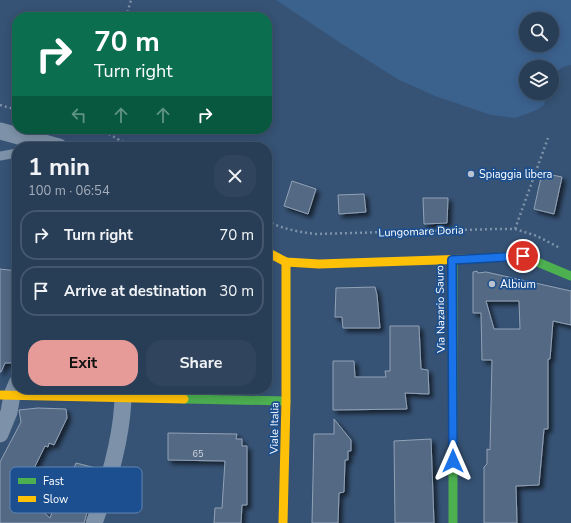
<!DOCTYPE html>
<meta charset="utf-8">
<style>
body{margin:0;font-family:"Nunito Sans",sans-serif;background:#30455d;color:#f1f3f6;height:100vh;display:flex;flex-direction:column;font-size:15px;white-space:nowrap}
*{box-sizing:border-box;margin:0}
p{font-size:13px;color:#a5aeba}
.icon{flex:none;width:22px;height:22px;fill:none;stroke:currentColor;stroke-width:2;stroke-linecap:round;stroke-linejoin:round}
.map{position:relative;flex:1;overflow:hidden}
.details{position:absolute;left:12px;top:142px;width:260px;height:252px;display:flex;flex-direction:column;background:#283e57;border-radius:16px;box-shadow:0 2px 10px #0003,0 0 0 1px #44576d}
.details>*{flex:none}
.hud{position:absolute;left:12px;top:12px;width:260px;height:122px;border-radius:16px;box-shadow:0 2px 10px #0003,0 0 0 1px #44576d;background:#0b6e4f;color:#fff;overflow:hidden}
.buttons{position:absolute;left:519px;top:12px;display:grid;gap:8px}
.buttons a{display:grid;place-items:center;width:40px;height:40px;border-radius:50%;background:#283e57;box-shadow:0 2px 10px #0003,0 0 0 1px #44576d;font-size:20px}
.pin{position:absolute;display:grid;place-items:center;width:34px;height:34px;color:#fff;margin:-17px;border:2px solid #fff;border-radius:50%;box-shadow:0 1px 4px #0007}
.me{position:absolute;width:44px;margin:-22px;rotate:0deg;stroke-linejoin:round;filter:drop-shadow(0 0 3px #0008)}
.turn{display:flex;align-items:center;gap:14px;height:84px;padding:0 16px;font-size:18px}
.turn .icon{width:52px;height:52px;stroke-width:2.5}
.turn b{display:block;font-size:28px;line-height:34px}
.lanes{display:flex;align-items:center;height:38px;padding:0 16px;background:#0003;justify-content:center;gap:20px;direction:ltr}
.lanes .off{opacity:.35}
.round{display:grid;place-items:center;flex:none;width:42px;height:42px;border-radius:16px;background:#30455d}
.overview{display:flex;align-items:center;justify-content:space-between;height:68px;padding:0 16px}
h1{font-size:24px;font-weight:700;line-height:30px}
.cta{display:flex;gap:8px;margin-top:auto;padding:8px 16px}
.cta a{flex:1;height:46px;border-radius:16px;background:#e69b98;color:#111;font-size:16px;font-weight:700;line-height:46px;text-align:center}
.cta a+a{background:#30455d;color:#f1f3f6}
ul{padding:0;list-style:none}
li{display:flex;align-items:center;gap:12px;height:50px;margin:0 8px 6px;padding:0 8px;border:2px solid #44576d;border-radius:16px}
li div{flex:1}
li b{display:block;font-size:15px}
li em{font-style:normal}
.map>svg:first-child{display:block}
.water{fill:#3b618d;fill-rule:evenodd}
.building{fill:#526984;stroke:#92a2b6;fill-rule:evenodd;filter:url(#shadow)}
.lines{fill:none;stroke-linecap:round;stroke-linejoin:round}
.path{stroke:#7d92a8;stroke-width:2.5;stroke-dasharray:2 3;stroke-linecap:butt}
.lane{stroke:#7d92a8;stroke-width:9}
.street{stroke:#7d92a8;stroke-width:17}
.fast{stroke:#4caf50;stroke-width:9}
.slow{stroke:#ffc107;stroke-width:9}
.route-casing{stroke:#114b97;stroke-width:10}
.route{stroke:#1a73e8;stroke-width:7}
.poi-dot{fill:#b9c2ce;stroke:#1b4f8f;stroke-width:1.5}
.labels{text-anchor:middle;stroke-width:3.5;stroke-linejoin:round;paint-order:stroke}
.number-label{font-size:9px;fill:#d4dae0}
.poi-label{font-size:11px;fill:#fff;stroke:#1b4f8f;text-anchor:start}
.street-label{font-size:11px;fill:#fff;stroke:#1b4f8f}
.key{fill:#1b4f8f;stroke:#5f84b1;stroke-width:1}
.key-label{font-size:11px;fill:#fff}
</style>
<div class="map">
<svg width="571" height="523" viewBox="0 0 571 523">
<defs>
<filter id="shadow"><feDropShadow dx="3.5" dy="3.5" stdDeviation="2" flood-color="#0009"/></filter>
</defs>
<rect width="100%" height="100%" fill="#365274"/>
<path class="water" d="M 276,0 L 571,0 L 571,65 L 563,67 L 552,75 L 552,67 L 526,67 L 526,93 L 546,93 L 545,101 L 544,105 L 537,110 L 515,118 L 491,115 L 435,96 L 399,80 L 342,44 ZM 526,19 L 552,19 L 552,45 L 526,45 Z"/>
<g class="building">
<path d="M 542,173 L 562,177 L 554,214 L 534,209 Z"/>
<path d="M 292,181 L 316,189 L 308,214 L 284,206 Z"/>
<path d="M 364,194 L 366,212 L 339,214 L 338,195 Z"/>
<path d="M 423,198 L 448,198 L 447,223 L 424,224 Z"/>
<path d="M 0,269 L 17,271 L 17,332 L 13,342 L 15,353 L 15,363 L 5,363 L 1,372 L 0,372 Z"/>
<path d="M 477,271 L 478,273 L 486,272 L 571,291 L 571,325 L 553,321 L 550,359 L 548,359 L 548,429 L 544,429 L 539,485 L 516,486 L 517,523 L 484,523 L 484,467 L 487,464 L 487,449 L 490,450 L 492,360 L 482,360 L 481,313 L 473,313 L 473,272 ZM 486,301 L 519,301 L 520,329 L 494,329 Z"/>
<path d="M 375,287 L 377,295 L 380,328 L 343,328 L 342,317 L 335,317 L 336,288 Z"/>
<path d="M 390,326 L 419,326 L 421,369 L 428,370 L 429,394 L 405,393 L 407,409 L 333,410 L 333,361 L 354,361 L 355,377 L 386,377 L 385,371 L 390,371 Z"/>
<path d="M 38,408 L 66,409 L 67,418 L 54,445 L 49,443 L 48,447 L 45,446 L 22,493 L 50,518 L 62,487 L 65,488 L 76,463 L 100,469 L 84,523 L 0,523 L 0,462 L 21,422 L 19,410 Z"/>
<path d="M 334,419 L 351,440 L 351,451 L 348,451 L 348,460 L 345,460 L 344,492 L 339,493 L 338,523 L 312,523 L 314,434 L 334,434 Z"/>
<path d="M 168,433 L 237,434 L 236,439 L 242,439 L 242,446 L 247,446 L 247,505 L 242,505 L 241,523 L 214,523 L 215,508 L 222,508 L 225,461 L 168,460 Z"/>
<path d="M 431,439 L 434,523 L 395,523 L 394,441 Z"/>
</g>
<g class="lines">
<g class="path">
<path d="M 126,17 L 131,0"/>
<path d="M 0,105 L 17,110"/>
<path d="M 100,129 L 132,147"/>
<path d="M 267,221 C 283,229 298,232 316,234 L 496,229 L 515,229 L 537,236 L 560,248"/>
<path d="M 515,229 L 548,138"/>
</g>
<path class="lane" d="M 0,156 L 17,153"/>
<g class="street">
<path d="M 0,131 L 59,147"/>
<path d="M 0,434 L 9,412 L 12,395 L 17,383"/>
<path d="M 94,523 C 109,482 124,433 123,389"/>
</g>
<g class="fast">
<path d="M 468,259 L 523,256 L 571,276"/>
<path d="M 453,260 L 453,523"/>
<path d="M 184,399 L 286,401"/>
</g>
<g class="slow">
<path d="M 267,252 L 286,262 L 319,264 L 468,259"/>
<path d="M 0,395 L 184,399"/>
<path d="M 283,523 L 286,401 L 286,262"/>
</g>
</g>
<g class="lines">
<defs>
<path id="route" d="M 453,461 L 452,260 L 523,256"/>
</defs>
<use href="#route" class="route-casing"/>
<use href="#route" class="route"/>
</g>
<g class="poi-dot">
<circle cx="471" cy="174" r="4"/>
<circle cx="492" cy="284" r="4"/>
</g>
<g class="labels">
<g class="number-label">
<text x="198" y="457">65</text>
</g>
<g class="poi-label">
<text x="479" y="178">Spiaggia libera</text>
<text x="500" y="288">Albium</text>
</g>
<g class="street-label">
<text transform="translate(421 231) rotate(-2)" y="4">Lungomare Doria</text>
<text transform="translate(440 309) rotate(-91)" y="4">Via Nazario Sauro</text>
<text transform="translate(274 428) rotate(-89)" y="4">Viale Italia</text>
</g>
</g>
<rect x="10" y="467" width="132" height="46" rx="6" class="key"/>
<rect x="18" y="478" width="18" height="6" fill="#4caf50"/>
<rect x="18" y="496" width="18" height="6" fill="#ffc107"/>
<g class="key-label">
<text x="43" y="485">Fast</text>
<text x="43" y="503">Slow</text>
</g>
</svg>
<div class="buttons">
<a><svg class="icon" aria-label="search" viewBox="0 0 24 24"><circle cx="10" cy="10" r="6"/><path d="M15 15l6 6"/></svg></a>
<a><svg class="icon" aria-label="layers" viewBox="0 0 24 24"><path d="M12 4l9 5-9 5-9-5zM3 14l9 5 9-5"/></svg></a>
</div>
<div class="pin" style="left:523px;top:256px;background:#d93025"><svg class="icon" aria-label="arrive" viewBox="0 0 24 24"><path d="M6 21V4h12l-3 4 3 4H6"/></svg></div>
<svg class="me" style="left:453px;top:461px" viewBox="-20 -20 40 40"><path d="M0-17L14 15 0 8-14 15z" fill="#1a73e8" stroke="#fff" stroke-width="4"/></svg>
<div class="hud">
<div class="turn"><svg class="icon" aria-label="right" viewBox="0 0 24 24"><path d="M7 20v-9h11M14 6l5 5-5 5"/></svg><div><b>70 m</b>Turn right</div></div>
<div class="lanes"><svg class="icon off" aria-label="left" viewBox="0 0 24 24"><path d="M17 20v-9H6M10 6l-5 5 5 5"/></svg><svg class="icon off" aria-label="ahead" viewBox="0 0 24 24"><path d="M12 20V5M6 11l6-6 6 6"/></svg><svg class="icon off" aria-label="ahead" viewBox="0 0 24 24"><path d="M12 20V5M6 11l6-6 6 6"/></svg><svg class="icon" aria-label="right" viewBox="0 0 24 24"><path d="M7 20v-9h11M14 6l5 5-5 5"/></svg></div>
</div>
<section class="details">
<div class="overview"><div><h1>1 min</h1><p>100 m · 06:54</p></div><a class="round"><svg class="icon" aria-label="close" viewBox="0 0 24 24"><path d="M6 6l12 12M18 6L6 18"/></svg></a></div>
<ul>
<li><svg class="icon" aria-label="right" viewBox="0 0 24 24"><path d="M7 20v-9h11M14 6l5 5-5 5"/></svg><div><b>Turn right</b></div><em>70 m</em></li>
<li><svg class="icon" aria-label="arrive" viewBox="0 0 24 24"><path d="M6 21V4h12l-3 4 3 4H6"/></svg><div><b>Arrive at destination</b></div><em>30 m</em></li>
</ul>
<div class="cta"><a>Exit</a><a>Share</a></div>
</section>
</div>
